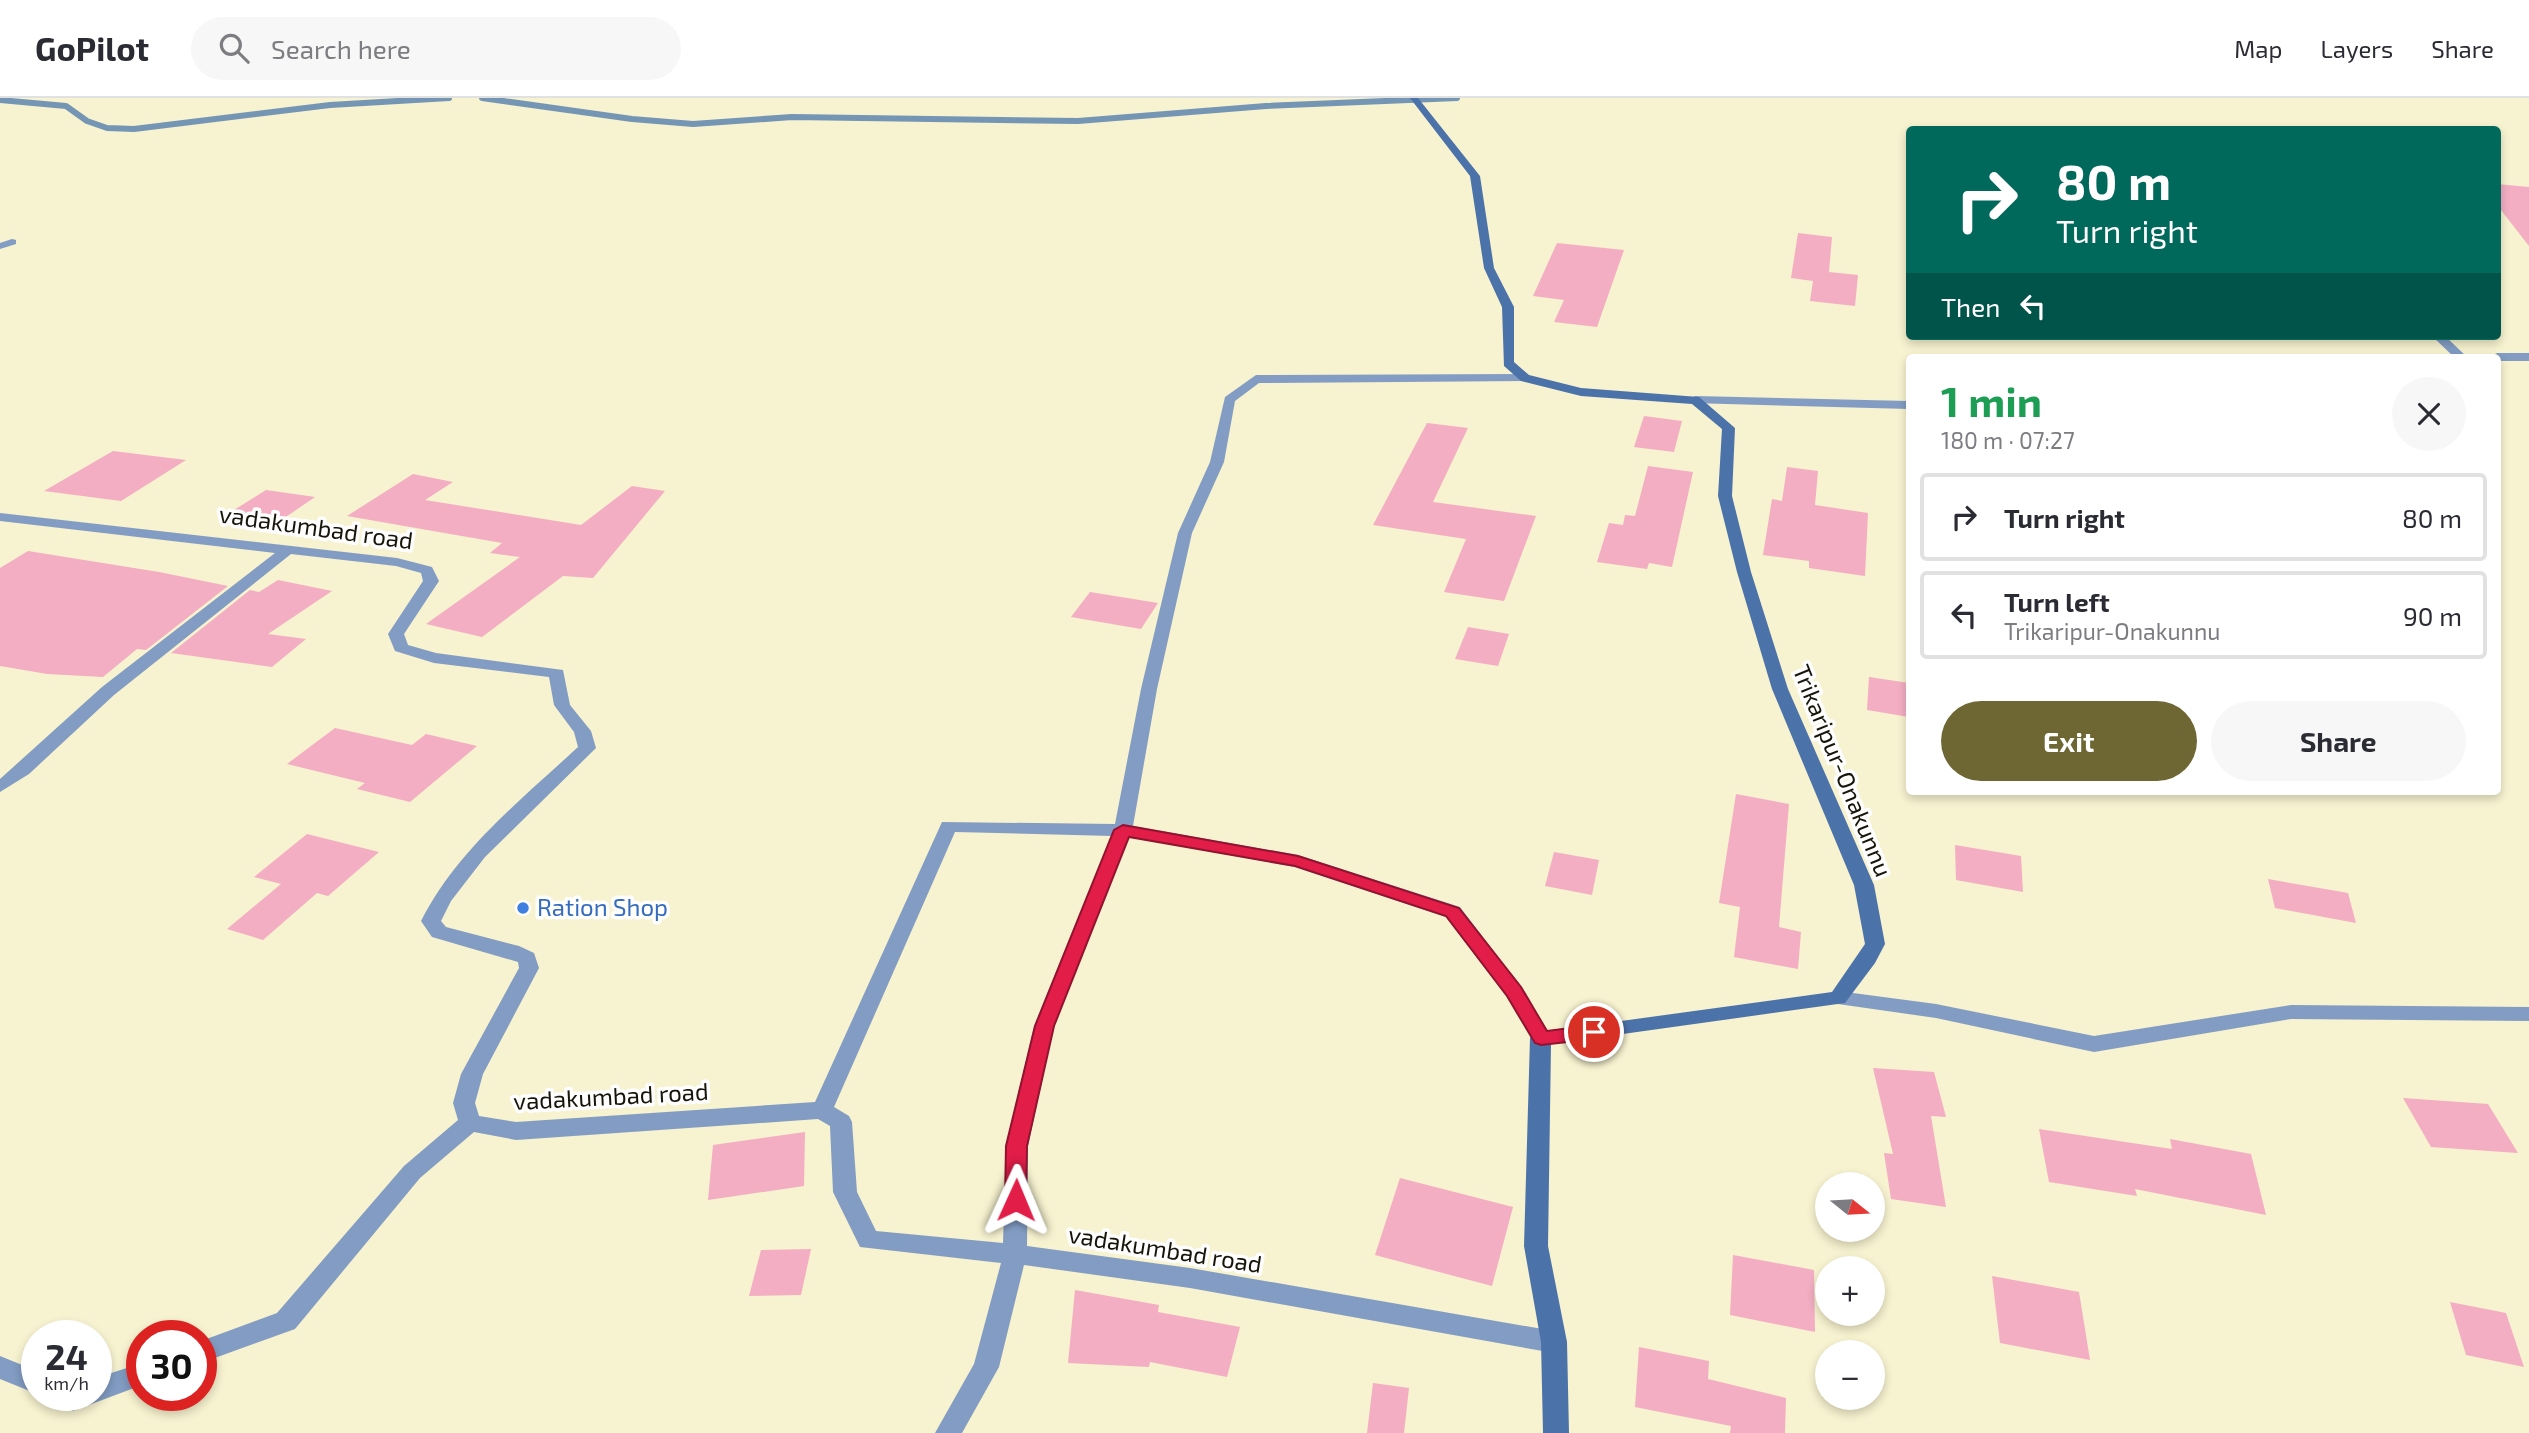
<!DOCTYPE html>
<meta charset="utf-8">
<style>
body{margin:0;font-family:"Exo 2",sans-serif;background:#f7f7f7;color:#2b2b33;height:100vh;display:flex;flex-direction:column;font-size:26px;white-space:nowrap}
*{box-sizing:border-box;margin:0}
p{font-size:23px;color:#7c7c81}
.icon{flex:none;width:38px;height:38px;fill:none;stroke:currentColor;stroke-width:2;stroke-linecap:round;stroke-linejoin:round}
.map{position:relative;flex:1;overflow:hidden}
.panel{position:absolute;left:1906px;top:256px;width:595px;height:441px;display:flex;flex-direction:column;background:#fff;border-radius:7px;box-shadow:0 4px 10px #0003}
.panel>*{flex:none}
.top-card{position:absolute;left:1906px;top:28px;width:595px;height:214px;border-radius:7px;box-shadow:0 4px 10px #0003;background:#00695c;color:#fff;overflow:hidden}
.needle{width:46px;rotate:108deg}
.controls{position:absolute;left:1815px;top:1074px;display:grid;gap:14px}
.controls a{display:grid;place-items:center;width:70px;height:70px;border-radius:50%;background:#fff;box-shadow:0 4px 10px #0003;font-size:35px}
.speed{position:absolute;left:21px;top:1222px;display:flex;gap:14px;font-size:35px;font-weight:700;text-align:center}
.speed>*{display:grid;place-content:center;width:91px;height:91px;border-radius:50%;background:#fff;box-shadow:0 4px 10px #0003;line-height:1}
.speed small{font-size:18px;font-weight:400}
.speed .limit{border:10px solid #d22;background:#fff;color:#111}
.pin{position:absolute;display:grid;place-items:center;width:60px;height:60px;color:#fff;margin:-30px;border:4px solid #fff;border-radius:50%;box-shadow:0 2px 7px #0007}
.me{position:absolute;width:77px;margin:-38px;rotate:1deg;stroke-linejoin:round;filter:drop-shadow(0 0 5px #0008)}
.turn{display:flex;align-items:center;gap:24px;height:147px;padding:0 35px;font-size:32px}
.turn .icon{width:91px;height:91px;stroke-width:2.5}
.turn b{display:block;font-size:49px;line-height:60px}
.then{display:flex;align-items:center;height:66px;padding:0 35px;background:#0003;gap:14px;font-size:26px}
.round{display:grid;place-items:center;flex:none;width:74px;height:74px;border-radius:37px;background:#f7f7f7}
.headline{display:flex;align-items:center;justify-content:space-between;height:119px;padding:0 35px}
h1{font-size:42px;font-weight:700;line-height:52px;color:#1e9e55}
.primary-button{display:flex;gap:14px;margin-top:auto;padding:14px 35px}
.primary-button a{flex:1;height:80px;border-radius:42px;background:#6e6733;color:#fff;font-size:28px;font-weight:700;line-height:80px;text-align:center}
.primary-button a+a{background:#f7f7f7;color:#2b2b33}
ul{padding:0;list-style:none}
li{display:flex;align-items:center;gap:21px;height:88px;margin:0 14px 10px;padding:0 21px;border:4px solid #e1e1e2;border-radius:7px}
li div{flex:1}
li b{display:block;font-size:26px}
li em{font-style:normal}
header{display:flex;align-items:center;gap:42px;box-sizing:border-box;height:98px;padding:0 35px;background:#fff;border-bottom:2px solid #e1e1e2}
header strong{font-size:33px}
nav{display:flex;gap:38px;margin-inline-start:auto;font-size:24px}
.search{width:490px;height:63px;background:#f7f7f7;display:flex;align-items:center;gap:18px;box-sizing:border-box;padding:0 24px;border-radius:38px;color:#7c7c81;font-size:26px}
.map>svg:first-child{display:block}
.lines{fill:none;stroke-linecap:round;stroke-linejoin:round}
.stream{stroke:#7495b3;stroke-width:6}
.building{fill:#f3aec3}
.street{fill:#829cc3;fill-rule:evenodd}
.secondary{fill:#4c72aa;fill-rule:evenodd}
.route{fill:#e11d48;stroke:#92132f;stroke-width:2}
.shop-dot{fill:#3f7fe0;stroke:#fefefe;stroke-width:2.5}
.labels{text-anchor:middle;stroke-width:7;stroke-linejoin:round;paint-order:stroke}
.street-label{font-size:24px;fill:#171509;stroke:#fefefe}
.shop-label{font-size:24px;fill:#366cbe;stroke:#fefefe;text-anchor:start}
</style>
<header>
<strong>GoPilot</strong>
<div class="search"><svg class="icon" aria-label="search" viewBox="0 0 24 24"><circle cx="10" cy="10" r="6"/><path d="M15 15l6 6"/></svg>Search here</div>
<nav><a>Map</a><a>Layers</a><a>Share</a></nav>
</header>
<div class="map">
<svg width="2529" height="1335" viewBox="0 0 2529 1335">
<rect width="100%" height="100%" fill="#f7f2cf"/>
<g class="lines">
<g class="stream">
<path d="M 482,0 L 632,21 L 693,26 L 792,19 L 1078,23 L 1266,8 L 1457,0"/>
<path d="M 0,2 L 66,8 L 87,23 L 107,30 L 134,31 L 330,7 L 449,0"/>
</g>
</g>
<g class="building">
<path d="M 2497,86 L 2529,89 L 2529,148 L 2497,107 Z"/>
<path d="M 1798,135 L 1832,139 L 1829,174 L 1858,177 L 1855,208 L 1810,203 L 1813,183 L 1791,180 Z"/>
<path d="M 1557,145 L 1624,152 L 1597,229 L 1554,224 L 1564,202 L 1533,198 Z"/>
<path d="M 1644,318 L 1682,323 L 1674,354 L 1634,349 Z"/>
<path d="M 1427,325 L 1468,330 L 1433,404 L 1536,418 L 1504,503 L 1444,494 L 1466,441 L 1373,427 Z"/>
<path d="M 113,353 L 186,362 L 121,403 L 44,393 Z"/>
<path d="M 1648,368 L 1693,374 L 1672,469 L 1649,465 L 1647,471 L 1597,464 L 1609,425 L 1623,427 L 1625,417 L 1635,418 Z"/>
<path d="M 1787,369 L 1818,373 L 1815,407 L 1868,415 L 1865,478 L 1809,470 L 1809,463 L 1763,457 L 1772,401 L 1782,403 Z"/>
<path d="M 413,376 L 453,384 L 425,402 L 581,427 L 632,388 L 665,393 L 593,480 L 563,478 L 482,539 L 426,526 L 520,459 L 490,455 L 502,445 L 347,418 Z"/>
<path d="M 266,392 L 315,399 L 277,425 L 226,417 Z"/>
<path d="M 28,453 L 159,474 L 228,488 L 146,552 L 137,551 L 103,579 L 47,576 L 0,568 L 0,470 Z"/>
<path d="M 278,482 L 332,493 L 268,536 L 306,541 L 272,569 L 171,555 L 250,492 L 259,494 Z"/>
<path d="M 1090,494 L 1158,505 L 1141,531 L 1071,519 Z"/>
<path d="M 1468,529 L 1509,536 L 1498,568 L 1455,561 Z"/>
<path d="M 1869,579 L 1909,585 L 1909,619 L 1867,612 Z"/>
<path d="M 335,630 L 412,647 L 426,636 L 477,648 L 410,704 L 357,691 L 365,685 L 287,666 Z"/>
<path d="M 1736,696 L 1789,706 L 1779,829 L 1801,834 L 1798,871 L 1734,859 L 1740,809 L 1719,805 Z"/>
<path d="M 307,736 L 379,754 L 328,798 L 317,795 L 263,842 L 227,831 L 281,786 L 254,779 Z"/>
<path d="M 1955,747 L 2021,758 L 2023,794 L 1956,782 Z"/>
<path d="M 1554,754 L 1599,762 L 1592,797 L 1545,788 Z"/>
<path d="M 2268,781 L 2348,795 L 2356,825 L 2275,810 Z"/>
<path d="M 1873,970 L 1934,974 L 1946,1019 L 1931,1018 L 1946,1109 L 1891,1101 L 1884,1055 L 1893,1056 Z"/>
<path d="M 2403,1000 L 2488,1006 L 2518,1055 L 2431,1049 Z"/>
<path d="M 2039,1031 L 2172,1051 L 2170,1041 L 2251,1056 L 2266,1117 L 2135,1091 L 2137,1098 L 2049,1084 Z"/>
<path d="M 805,1034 L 804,1088 L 708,1102 L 713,1047 Z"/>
<path d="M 1400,1080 L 1513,1109 L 1492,1188 L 1375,1157 Z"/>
<path d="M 811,1151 L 801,1197 L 749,1198 L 761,1152 Z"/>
<path d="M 1733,1157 L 1814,1172 L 1815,1234 L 1730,1217 Z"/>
<path d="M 1992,1178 L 2079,1194 L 2090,1262 L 2000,1245 Z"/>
<path d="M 1075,1192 L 1159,1207 L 1158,1214 L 1240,1229 L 1227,1279 L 1150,1264 L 1149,1269 L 1068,1265 Z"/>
<path d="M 2450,1204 L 2506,1215 L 2524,1269 L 2466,1257 Z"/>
<path d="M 1639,1249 L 1709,1263 L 1708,1281 L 1786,1300 L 1785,1335 L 1730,1335 L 1731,1328 L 1635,1309 Z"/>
<path d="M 1373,1285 L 1409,1290 L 1404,1335 L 1367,1335 Z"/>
</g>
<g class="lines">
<g class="street">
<path d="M 12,141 L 16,142 L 16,146 L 0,151 L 0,145 Z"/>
<path d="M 2432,238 L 2445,238 L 2467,259 L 2454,259 Z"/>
<path d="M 2497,255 L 2529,255 L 2529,263 L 2497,263 L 2497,259 L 2491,259 Z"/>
<path d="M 1525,276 L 1531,280 L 1529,283 L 1259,285 L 1235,303 L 1224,364 L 1192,435 L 1157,591 L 1133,728 L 1298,757 L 1460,809 L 1521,889 L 1552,940 L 1548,945 L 1541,948 L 1534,945 L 1507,899 L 1446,819 L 1295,769 L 1129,739 L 1054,928 L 1028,1048 L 1027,1148 L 1190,1170 L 1554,1233 L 1563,1236 L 1567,1244 L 1563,1252 L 1554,1255 L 1190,1190 L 1024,1167 L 999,1269 L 962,1335 L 935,1335 L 974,1266 L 1001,1165 L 860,1149 L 833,1094 L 830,1028 L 818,1021 L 516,1042 L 474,1034 L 420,1080 L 295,1231 L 201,1265 L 201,1243 L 277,1215 L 404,1068 L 458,1022 L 453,1005 L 461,976 L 519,870 L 518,864 L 432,839 L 421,823 C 457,752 521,702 578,649 L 574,634 L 554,607 L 549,579 L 434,565 L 395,553 L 388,536 L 423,483 L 421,475 L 396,468 L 291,456 L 114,597 L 29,676 L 0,694 L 0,681 L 102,589 L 275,455 L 0,423 L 0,415 L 397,460 L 432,469 L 439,483 L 404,536 L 408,547 L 436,555 L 563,572 L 570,607 L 591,633 L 596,650 L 485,759 L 451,803 L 441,823 L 446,829 L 519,848 L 534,855 L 539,870 L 483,976 L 475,1005 L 479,1018 L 516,1024 L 815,1004 L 942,724 L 1115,726 L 1141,591 L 1178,435 L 1210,364 L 1225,299 L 1256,277 ZM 955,734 L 1112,738 L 1034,928 L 1006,1048 L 1003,1145 L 876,1133 L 857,1094 L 852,1024 L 849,1018 L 834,1009 Z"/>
<path d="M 1695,298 L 1909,303 L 1909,311 L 1691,305 L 1689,302 Z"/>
<path d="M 1838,893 L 1936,906 L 2094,938 L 2291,907 L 2529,909 L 2529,923 L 2291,921 L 2094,954 L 1936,920 L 1831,905 L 1828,900 L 1831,895 Z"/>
<path d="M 0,1258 L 37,1273 L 37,1296 L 0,1281 Z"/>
<path d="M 142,1265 L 142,1287 L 73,1313 L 55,1305 L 51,1297 L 96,1297 L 96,1280 Z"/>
</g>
<path class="secondary" d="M 1410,0 L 1418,0 L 1480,78 L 1494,170 L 1514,209 L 1514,264 L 1529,277 L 1581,290 L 1699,299 L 1735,330 L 1732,398 L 1751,474 L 1788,591 L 1874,787 L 1885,846 L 1875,865 L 1845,905 L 1551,946 L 1548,1148 L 1567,1244 L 1569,1335 L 1543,1335 L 1541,1244 L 1524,1148 L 1530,940 L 1534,935 L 1832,894 L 1865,846 L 1854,787 L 1772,591 L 1737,474 L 1718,398 L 1722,331 L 1692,306 L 1581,298 L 1521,283 L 1504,268 L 1502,209 L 1484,170 L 1470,78 Z"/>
</g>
<path class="route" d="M 1123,727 L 1298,758 L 1459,810 L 1521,889 L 1547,933 L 1594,927 L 1601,929 L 1604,934 L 1601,939 L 1594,941 L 1541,947 L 1535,945 L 1507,898 L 1446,818 L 1295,768 L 1129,739 L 1054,928 L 1027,1048 L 1026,1102 L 1023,1108 L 1016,1110 L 1008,1108 L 1005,1102 L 1006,1048 L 1035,928 L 1114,732 Z"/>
<circle class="shop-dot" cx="523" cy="810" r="7"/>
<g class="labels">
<g class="street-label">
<text transform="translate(316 430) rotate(8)" y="8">vadakumbad road</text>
<text transform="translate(1842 673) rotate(68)" y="8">Trikaripur-Onakunnu</text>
<text transform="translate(611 999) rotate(-3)" y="8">vadakumbad road</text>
<text transform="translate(1165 1152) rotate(9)" y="8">vadakumbad road</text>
</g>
<g class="shop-label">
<text x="537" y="818">Ration Shop</text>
</g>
</g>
</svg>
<div class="controls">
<a><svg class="needle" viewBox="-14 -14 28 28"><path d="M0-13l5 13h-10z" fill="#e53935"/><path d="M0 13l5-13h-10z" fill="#7c7c81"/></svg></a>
<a>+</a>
<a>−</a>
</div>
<div class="speed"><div>24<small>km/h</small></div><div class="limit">30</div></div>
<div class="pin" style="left:1594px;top:934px;background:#d93025"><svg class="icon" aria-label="arrive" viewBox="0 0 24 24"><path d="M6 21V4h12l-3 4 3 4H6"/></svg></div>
<svg class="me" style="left:1016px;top:1102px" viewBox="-20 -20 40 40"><path d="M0-17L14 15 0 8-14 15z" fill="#e11d48" stroke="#fff" stroke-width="4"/></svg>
<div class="top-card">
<div class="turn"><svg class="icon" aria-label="right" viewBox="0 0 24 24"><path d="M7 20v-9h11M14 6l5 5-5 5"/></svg><div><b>80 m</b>Turn right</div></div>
<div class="then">Then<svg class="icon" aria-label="left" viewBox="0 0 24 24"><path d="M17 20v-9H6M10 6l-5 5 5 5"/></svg></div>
</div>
<section class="panel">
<div class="headline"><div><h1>1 min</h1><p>180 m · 07:27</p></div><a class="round"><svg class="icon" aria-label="close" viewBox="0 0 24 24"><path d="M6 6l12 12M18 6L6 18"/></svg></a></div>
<ul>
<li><svg class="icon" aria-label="right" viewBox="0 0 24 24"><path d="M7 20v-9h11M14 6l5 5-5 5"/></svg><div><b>Turn right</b></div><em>80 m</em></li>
<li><svg class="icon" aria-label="left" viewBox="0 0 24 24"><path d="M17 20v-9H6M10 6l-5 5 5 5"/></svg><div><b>Turn left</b><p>Trikaripur-Onakunnu</p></div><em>90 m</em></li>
</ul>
<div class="primary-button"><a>Exit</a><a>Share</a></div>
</section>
</div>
